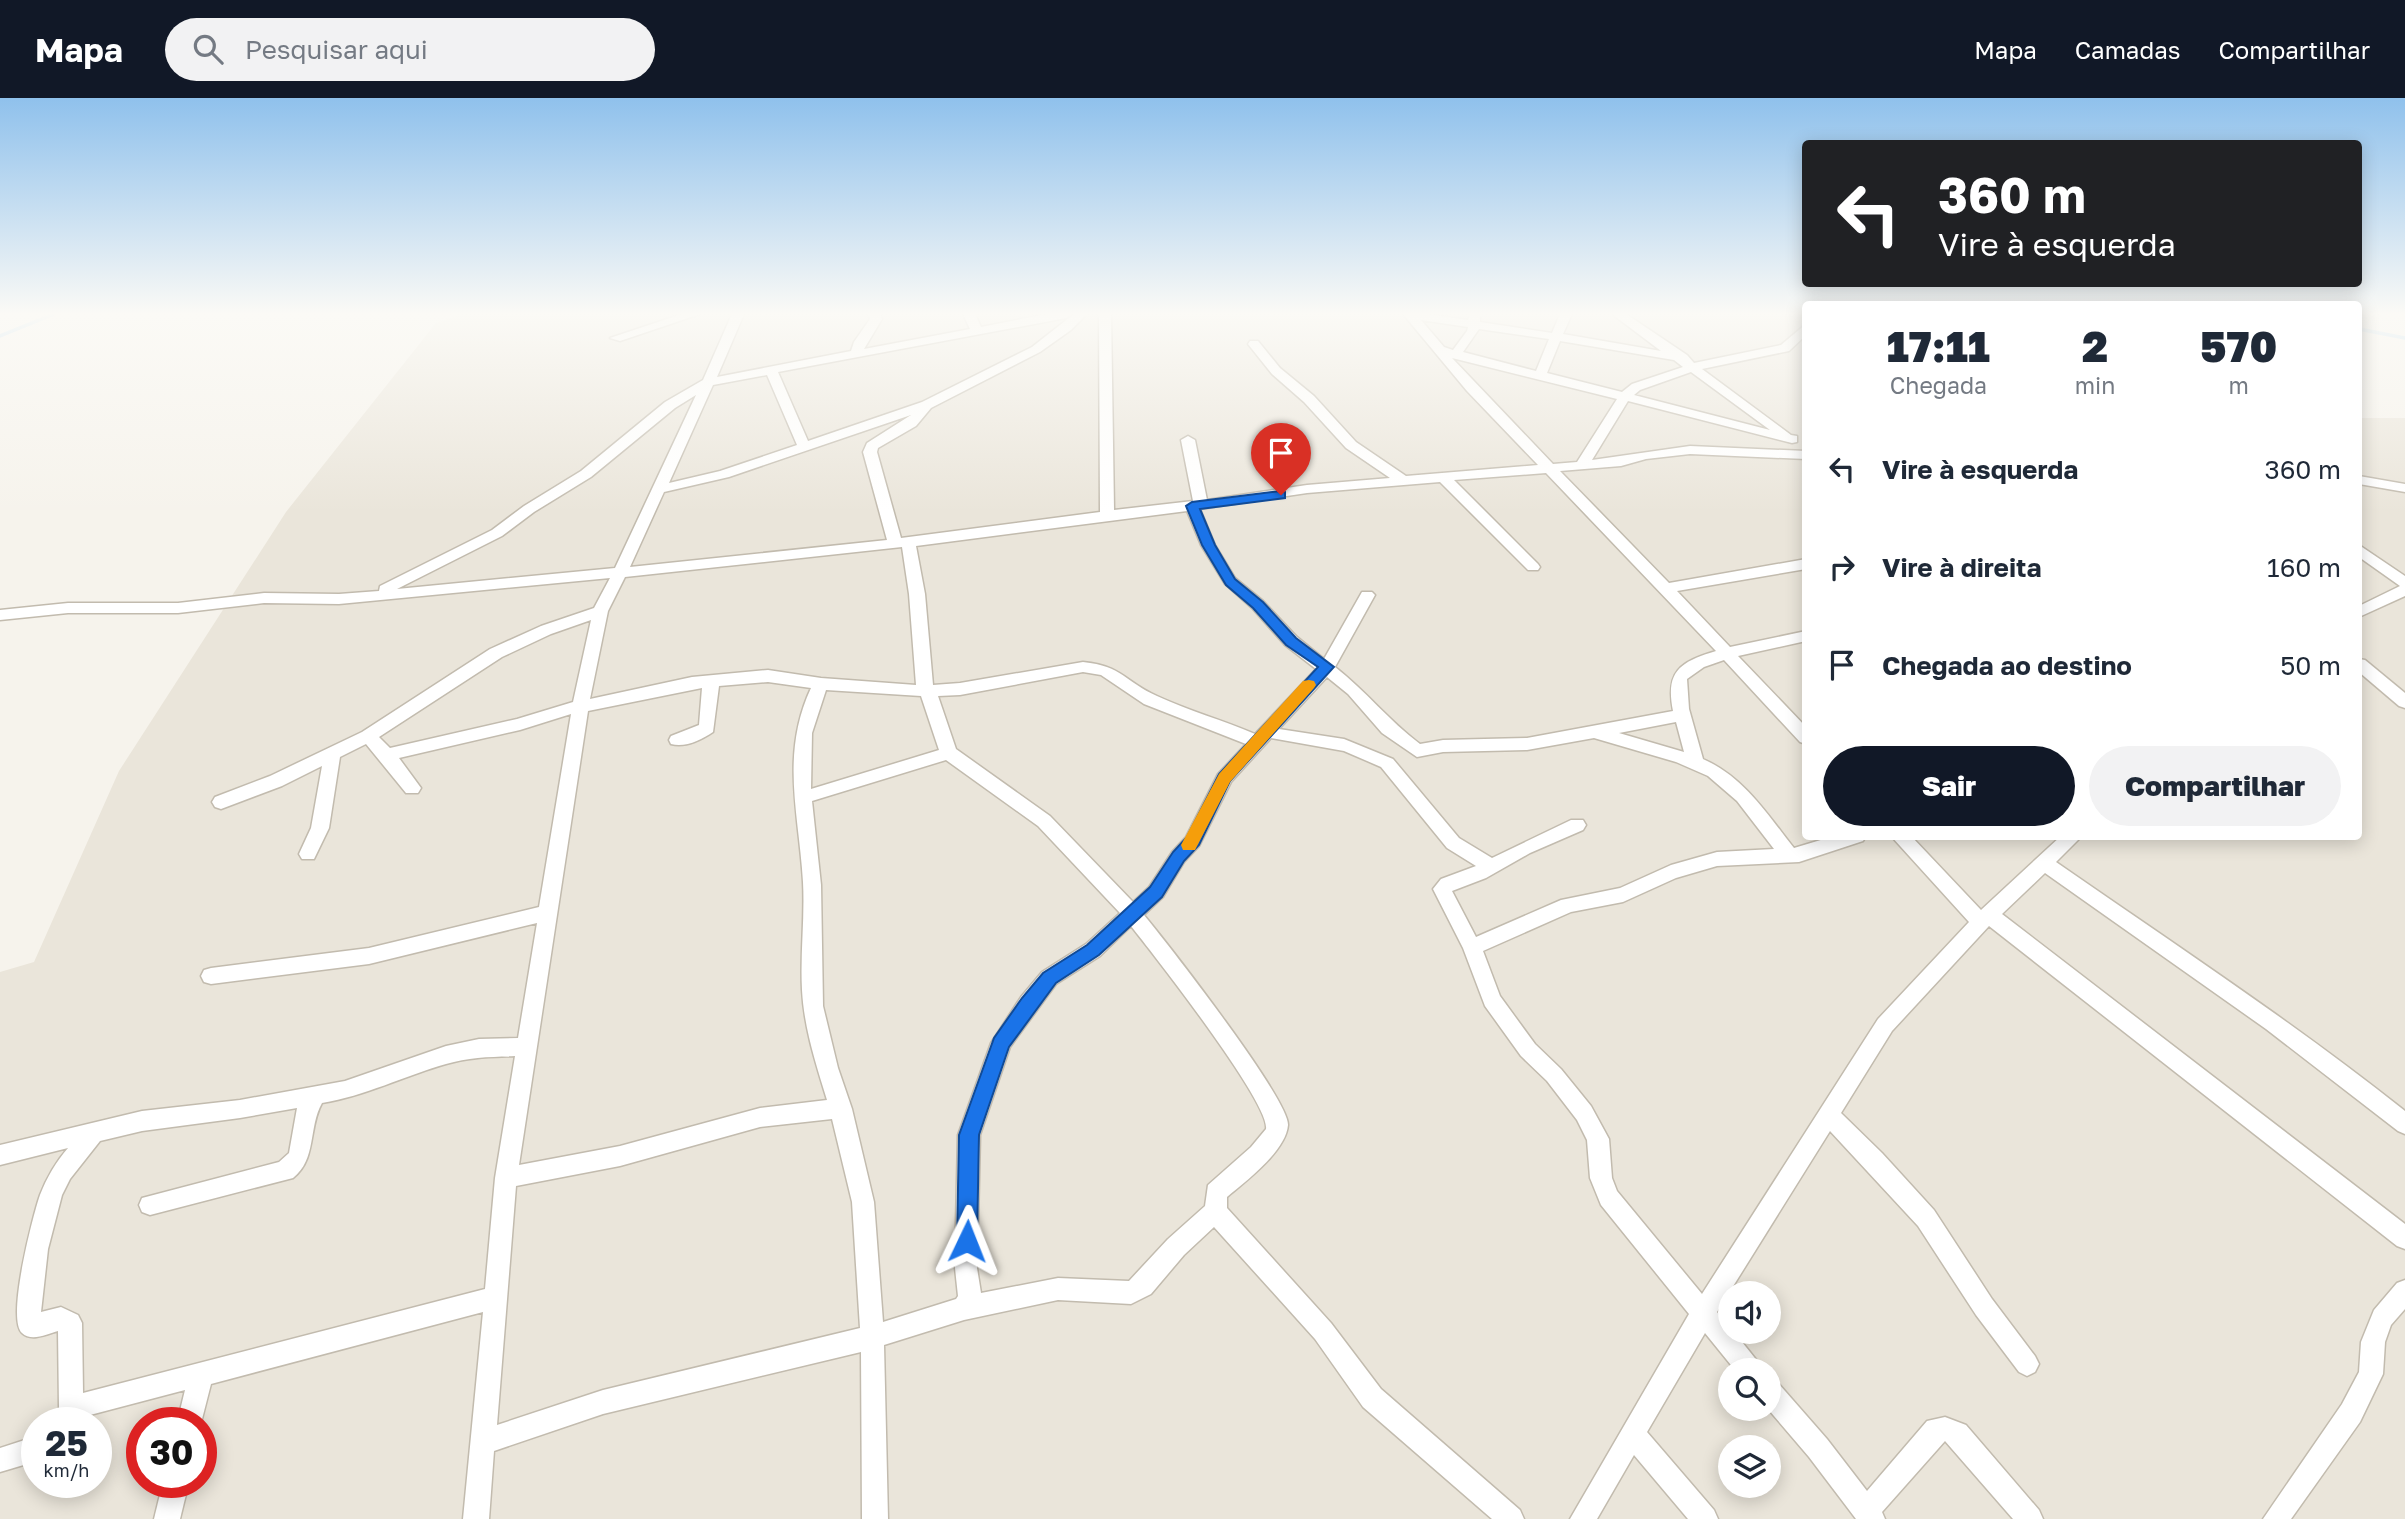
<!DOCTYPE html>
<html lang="pt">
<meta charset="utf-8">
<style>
body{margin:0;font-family:"Golos Text",sans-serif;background:#f2f2f3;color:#1f2937;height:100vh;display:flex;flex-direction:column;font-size:26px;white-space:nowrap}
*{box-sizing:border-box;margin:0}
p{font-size:23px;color:#747a83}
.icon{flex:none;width:38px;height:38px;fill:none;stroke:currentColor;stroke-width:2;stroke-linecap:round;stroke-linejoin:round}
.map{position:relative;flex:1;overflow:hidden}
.sheet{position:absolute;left:1802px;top:203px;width:560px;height:539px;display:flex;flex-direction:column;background:#fff;border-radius:7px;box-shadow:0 4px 18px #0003}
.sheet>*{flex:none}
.hud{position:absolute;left:1802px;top:42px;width:560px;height:147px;border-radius:7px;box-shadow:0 4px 18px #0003;background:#202124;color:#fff;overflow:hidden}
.controls{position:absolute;left:1718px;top:1183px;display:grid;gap:14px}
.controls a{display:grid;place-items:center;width:63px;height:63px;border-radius:50%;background:#fff;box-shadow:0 4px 18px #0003;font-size:35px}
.speed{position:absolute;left:21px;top:1309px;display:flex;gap:14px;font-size:35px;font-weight:700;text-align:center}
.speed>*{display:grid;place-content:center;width:91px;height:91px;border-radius:50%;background:#fff;box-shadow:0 4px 18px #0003;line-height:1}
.speed small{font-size:18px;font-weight:400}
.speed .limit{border:10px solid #d22;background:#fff;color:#111}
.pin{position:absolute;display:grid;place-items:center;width:60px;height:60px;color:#fff;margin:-72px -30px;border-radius:50% 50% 50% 0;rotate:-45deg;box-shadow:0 0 7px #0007}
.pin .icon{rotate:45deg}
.me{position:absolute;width:77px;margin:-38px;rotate:2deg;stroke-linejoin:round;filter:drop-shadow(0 0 5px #0008)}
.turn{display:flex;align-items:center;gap:24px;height:147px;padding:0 21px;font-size:32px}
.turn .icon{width:91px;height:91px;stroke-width:2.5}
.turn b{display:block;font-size:49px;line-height:60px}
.eta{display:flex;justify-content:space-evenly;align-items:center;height:119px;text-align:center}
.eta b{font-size:42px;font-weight:800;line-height:49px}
.action{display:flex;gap:14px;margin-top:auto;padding:14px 21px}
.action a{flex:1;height:80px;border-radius:42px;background:#111827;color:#fff;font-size:28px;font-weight:800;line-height:80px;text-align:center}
.action a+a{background:#f2f2f3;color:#1f2937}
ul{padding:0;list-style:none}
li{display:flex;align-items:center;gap:21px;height:98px;padding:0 21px}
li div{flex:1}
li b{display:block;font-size:26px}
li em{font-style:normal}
header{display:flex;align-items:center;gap:42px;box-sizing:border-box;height:98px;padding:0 35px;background:#111827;color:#fff}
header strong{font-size:33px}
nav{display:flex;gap:38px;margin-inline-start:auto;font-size:24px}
.search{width:490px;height:63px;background:#f2f2f3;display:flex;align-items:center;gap:18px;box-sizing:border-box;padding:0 24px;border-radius:38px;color:#747a83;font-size:26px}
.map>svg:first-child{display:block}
.residential{fill:#eae5da;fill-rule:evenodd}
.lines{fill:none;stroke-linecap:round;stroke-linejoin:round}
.stream{stroke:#a9d4f2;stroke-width:3.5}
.minor-casing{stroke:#c2bbae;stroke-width:3}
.minor{fill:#fff;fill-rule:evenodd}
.route{fill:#1a73e8;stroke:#114b97;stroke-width:2}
.slow{fill:#f59e0b}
</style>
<header>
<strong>Mapa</strong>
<div class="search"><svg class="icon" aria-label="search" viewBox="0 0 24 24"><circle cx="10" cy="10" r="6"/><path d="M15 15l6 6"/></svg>Pesquisar aqui</div>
<nav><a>Mapa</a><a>Camadas</a><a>Compartilhar</a></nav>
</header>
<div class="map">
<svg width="2405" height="1421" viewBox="0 0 2405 1421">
<rect width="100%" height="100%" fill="#f6f3ec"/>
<path class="residential" d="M 463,216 L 1806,216 L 1806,738 L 2359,738 L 2359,320 L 2405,320 L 2405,1421 L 0,1421 L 0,874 L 34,864 L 119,673 L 286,414 L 436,225 ZM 1731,1195 L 1769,1195 L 1769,1234 L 1731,1234 ZM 1731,1272 L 1769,1272 L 1769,1311 L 1731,1311 ZM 37,1325 L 96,1325 L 96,1384 L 37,1384 ZM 142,1325 L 201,1325 L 201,1384 L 142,1384 ZM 1731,1349 L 1769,1349 L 1769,1388 L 1731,1388 Z"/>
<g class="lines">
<g class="stream">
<path d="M 2359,231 L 2405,240"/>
<path d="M 0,238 L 54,216"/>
</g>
<defs>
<g id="minor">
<path d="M 682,216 L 700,216 L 620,243 L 610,240 Z"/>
<path d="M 732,216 L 744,216 L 717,279 L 851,253 L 854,244 L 870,221 L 868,216 L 880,216 L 882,221 L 864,251 L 970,231 L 963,216 L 975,216 L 981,229 L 1047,216 L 1072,216 L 1066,220 L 778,274 L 808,343 L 922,304 L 1032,249 L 1074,216 L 1087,216 L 1071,232 L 1040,254 L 931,310 L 916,328 L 878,350 L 877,354 L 901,440 L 1100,414 L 1099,216 L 1111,216 L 1114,412 L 1193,403 L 1181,342 L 1188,338 L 1195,342 L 1207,402 L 1307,387 L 1390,380 L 1346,350 L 1304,304 L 1272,276 L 1248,246 L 1250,243 L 1258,243 L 1280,270 L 1314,298 L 1356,344 L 1406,378 L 1538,367 L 1467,293 L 1403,216 L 1427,216 L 1468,222 L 1470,216 L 1480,216 L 1480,224 L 1552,235 L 1560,216 L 1572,216 L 1563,236 L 1661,253 L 1612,216 L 1626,216 L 1687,257 L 1694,265 L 1781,247 L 1806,226 L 1806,237 L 1789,253 L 1702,271 L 1791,337 L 1797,338 L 1797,344 L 1792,345 L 1628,303 L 1592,362 L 1690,348 L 1806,353 L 1806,361 L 1690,356 L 1646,361 L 1621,368 L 1560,373 L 1669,485 L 1806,461 L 1806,471 L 1677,493 L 1730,549 L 1806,533 L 1806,543 L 1738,558 L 1806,629 L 1806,646 L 1800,644 L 1724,562 L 1704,569 L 1687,581 L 1689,611 L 1703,661 C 1744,679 1767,716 1794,750 L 1834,738 L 1866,738 L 1863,743 L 1799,764 L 1717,768 L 1676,780 L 1623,804 L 1571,814 L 1483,853 L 1500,898 L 1535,946 L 1561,971 L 1591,1008 L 1609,1041 L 1612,1080 L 1617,1093 L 1702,1196 L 1878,921 L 1969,824 L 1891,738 L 1911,738 L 1981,812 L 2061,738 L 2082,738 L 2056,764 C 2174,846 2293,924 2405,1013 L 2405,1036 L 2398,1033 L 2266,931 L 2045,775 L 2002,816 L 2405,1126 L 2405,1151 L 2397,1148 L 1989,828 L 1892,933 L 1841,1015 L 1882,1055 L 1934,1112 L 1992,1201 L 2035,1258 L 2039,1266 L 2035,1274 L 2027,1278 L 2019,1274 L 1976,1217 L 1918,1128 L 1830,1033 L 1717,1214 L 1731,1234 L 1734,1234 L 1758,1264 L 1762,1272 L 1735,1272 L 1705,1235 L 1647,1334 L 1714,1412 L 1718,1421 L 1688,1421 L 1634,1357 L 1597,1421 L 1570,1421 L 1689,1216 L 1601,1107 L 1590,1080 L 1587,1042 L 1577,1022 L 1547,983 L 1521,958 L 1485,908 L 1463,850 L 1433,791 L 1441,781 L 1476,768 L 1447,750 L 1381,669 L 1344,653 L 1271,640 L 1231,684 L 1199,748 L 1184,764 L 1163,799 L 1144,817 C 1167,845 1289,1001 1288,1027 C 1286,1053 1246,1083 1227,1099 L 1227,1110 L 1331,1225 L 1381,1291 L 1520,1412 L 1524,1421 L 1492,1421 L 1363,1309 L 1315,1241 L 1214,1129 L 1184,1157 L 1151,1196 L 1131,1206 L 1058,1202 L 964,1222 L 884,1247 L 888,1421 L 862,1421 L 861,1254 L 603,1316 L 494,1353 L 489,1421 L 463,1421 L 483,1214 L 211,1286 L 201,1325 L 177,1325 L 185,1292 L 71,1322 L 62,1319 L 59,1310 L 58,1233 C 48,1236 31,1244 22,1235 C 6,1221 33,1117 40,1097 C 47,1079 56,1064 68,1050 L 0,1067 L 0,1047 L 142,1013 L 240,1002 L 345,983 L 446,948 L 479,941 L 518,940 L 537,825 L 369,866 L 211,886 L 204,884 L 201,878 L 204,872 L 211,870 L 369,850 L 539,809 L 571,616 L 520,632 L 399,660 L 421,690 L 418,695 L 406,695 L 366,646 L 340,659 L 329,730 L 314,761 L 302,761 L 299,756 L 311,730 L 322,668 L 282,688 L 221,711 L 215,709 L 212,704 L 215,699 L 270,678 L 362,634 L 490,551 L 541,528 L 594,510 L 610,480 L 339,506 L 264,505 L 178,515 L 68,515 L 0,522 L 0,512 L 68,505 L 178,505 L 264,495 L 339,496 L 379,493 L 380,488 L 492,432 L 524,408 L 581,373 L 665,304 L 703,282 ZM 1421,222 L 1468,229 L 1467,233 L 1453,252 L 1444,249 ZM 1479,231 L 1549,241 L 1536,273 L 1463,254 ZM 1560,243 L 1674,262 L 1683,269 L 1632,286 L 1622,294 L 1547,275 ZM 1452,260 L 1617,301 L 1577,364 L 1553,366 ZM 1691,274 L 1770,332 L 1634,297 L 1640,292 ZM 767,277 L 797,347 L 720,373 L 669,385 L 713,287 ZM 696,297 L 615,470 L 397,491 L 502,438 L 534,414 L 591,379 L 675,310 ZM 911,317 L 867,345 L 863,354 L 887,442 L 630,469 L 664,394 L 729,379 ZM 1546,375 L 1716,553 C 1680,564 1665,573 1673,613 L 1527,640 L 1443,642 L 1420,646 C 1389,623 1366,593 1335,569 L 1375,497 L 1372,494 L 1362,494 L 1324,561 L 1297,539 L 1263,503 L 1235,480 L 1215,447 L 1200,411 L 1307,395 L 1440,384 L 1528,472 L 1538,472 L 1540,469 L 1538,466 L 1454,382 ZM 1187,413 L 1201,447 L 1225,486 L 1253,511 L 1285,547 L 1316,571 L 1255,636 C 1223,622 1189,613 1157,598 C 1125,584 1123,568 1083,564 L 960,585 L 933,587 L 925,496 L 916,448 ZM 902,449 L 909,496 L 916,587 L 821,580 L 768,572 L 692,579 L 590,601 L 608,513 L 625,479 ZM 591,522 L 573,604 L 517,621 L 390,650 L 379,639 L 502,559 L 551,536 ZM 1083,574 L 1101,577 L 1144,606 L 1246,646 L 1218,676 L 1186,739 L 1172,754 L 1149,789 L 1133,804 L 1050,718 L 956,651 L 938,598 L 960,597 ZM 1327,579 L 1348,596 L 1382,635 L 1417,659 L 1443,654 L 1527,652 L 1594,640 L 1676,664 L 1708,678 L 1737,703 L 1774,751 L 1717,754 L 1671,767 L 1620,790 L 1561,802 L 1476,839 L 1452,793 L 1486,780 L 1530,755 L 1583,732 L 1586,727 L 1583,722 L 1571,722 L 1492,760 L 1459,740 L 1393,661 L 1344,641 L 1279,631 ZM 768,584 L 811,590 C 780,657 799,715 803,784 C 805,820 800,856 802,892 C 804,930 816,966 827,1002 L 760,1010 L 620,1048 L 519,1067 L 588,613 L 702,590 L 699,627 L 671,638 L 669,642 L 671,646 C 685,650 701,642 713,634 L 719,588 ZM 826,592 L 921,598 L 939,652 L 811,691 L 812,635 ZM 1676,624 L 1684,654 L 1619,635 ZM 946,662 L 1038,728 L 1120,815 L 1086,846 L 1042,874 L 1021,899 L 991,945 L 958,1037 L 955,1170 L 958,1198 L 956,1201 L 883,1224 L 874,1104 L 852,1011 L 838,970 L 823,908 L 821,787 L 812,703 ZM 1131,828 C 1154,857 1270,1005 1266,1031 L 1251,1049 L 1208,1087 L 1205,1108 L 1168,1141 L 1129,1183 L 1058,1180 L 981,1195 L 977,1170 L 980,1037 L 1010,949 L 1056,886 L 1100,858 ZM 515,958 L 495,1080 L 485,1191 L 83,1295 L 82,1225 L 78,1217 L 61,1209 L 41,1214 L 48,1151 L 62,1097 L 70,1081 L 100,1043 L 142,1033 L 240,1020 L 297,1010 L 289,1055 L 279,1064 L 142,1100 L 139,1107 L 142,1114 L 150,1117 L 293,1080 C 317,1061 308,1030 322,1005 C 365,998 404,978 446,966 C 469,959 491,959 515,958 ZM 832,1021 L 852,1104 L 860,1230 L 603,1292 L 497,1327 L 516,1088 L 620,1068 L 760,1029 Z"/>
<path d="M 2359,378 L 2405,386 L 2405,394 L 2359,386 Z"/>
<path d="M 2359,447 L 2405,478 L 2405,498 L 2359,519 L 2359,508 L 2400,488 L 2359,459 Z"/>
<path d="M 2359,561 L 2365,562 L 2405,595 L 2405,610 L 2399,608 L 2359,574 Z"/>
<path d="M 2405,1182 L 2405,1211 L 2391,1227 L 2385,1244 L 2383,1276 L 2360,1324 L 2291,1421 L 2263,1421 L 2342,1306 L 2359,1274 L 2361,1244 L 2374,1212 L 2397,1185 Z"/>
<path d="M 1769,1282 L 1778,1285 L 1827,1341 L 1867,1393 L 1927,1323 L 1945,1319 L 1966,1327 L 2039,1412 L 2043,1421 L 2013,1421 L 1945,1343 L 1882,1414 L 1885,1421 L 1856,1421 L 1809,1359 L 1768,1311 Z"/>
<path d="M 37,1338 L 37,1363 L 0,1374 L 0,1350 Z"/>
<path d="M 163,1384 L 189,1384 L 180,1421 L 154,1421 Z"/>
</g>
</defs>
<use href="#minor" class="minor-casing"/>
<use href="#minor" class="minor"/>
</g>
<linearGradient id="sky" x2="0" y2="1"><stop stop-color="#8fc1ec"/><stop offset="0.52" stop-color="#fbfaf6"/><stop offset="1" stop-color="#fbfaf6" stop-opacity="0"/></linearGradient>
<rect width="2405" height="415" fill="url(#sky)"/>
<path class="route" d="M 1281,393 L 1285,394 L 1285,400 L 1200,411 L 1215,447 L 1235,481 L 1263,504 L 1296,540 L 1334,569 L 1230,683 L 1199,747 L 1184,763 L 1162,799 L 1099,857 L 1056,885 L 1009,949 L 979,1037 L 977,1143 L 974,1150 L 967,1153 L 960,1150 L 957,1143 L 959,1037 L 994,940 L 1022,900 L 1043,875 L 1087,847 L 1150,789 L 1173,754 L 1187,739 L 1219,676 L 1318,569 L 1286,547 L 1253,510 L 1226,487 L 1202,447 L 1186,408 L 1192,404 Z"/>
<path class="slow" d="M 1309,582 L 1314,583 L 1316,587 L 1314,590 L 1230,684 L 1195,752 L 1183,752 L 1181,747 L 1219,676 L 1303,583 Z"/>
</svg>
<div class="controls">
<a><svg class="icon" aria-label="sound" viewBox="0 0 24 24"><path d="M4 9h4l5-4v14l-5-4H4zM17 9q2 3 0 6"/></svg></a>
<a><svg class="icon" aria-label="search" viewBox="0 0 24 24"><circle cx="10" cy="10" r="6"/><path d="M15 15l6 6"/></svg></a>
<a><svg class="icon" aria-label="layers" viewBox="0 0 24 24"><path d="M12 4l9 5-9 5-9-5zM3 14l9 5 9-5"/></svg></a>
</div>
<div class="speed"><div>25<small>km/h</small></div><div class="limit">30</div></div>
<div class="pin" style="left:1281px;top:397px;background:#d93025"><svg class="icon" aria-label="arrive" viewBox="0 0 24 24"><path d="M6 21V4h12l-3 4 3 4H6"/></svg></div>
<svg class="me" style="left:967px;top:1143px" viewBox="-20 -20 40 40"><path d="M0-17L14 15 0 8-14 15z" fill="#1a73e8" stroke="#fff" stroke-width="4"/></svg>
<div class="hud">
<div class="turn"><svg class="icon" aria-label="left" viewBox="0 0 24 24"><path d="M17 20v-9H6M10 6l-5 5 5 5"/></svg><div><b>360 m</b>Vire à esquerda</div></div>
</div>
<section class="sheet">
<div class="eta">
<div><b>17:11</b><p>Chegada</p></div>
<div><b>2</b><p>min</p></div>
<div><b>570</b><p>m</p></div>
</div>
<ul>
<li><svg class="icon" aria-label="left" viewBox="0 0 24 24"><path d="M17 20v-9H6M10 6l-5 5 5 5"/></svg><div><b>Vire à esquerda</b></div><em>360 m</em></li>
<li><svg class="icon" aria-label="right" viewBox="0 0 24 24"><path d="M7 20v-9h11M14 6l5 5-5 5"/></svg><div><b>Vire à direita</b></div><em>160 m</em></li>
<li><svg class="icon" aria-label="arrive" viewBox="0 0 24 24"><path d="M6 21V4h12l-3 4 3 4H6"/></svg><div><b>Chegada ao destino</b></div><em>50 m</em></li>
</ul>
<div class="action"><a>Sair</a><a>Compartilhar</a></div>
</section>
</div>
